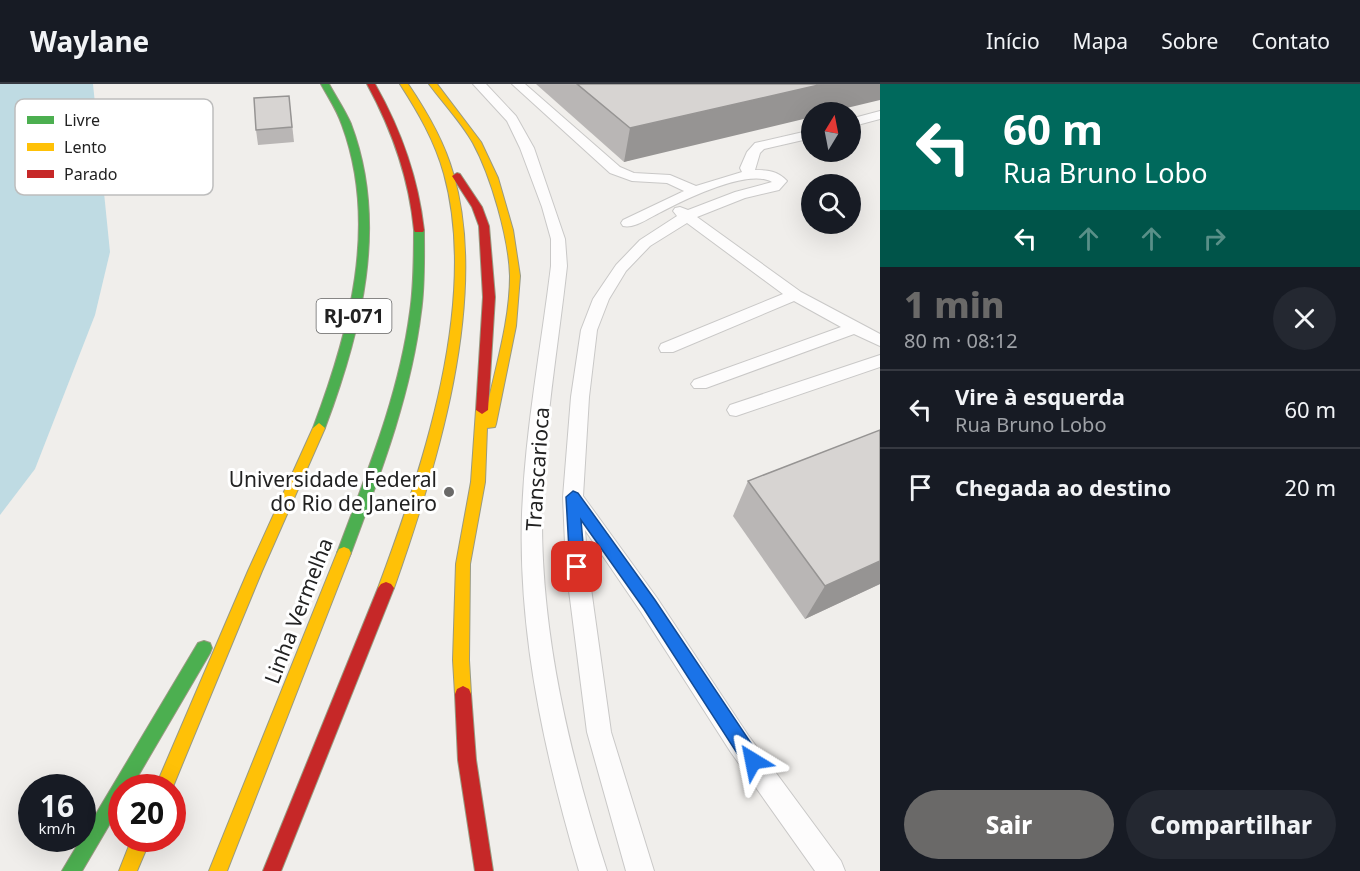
<!DOCTYPE html>
<html lang="pt">
<meta charset="utf-8">
<style>
body{margin:0;font-family:"Noto Sans",sans-serif;background:#242831;color:#f1f3f6;height:100vh;display:flex;flex-direction:column;font-size:22px;white-space:nowrap}
*{box-sizing:border-box;margin:0}
p{font-size:20px;color:#9ea1a6}
.icon{flex:none;width:33px;height:33px;fill:none;stroke:currentColor;stroke-width:2;stroke-linecap:round;stroke-linejoin:round}
.map{position:relative;flex:1;overflow:hidden}
.side{display:flex;flex-direction:column;background:#171b24;width:480px}
.side>*{flex:none}
.top-card{background:#00695c;color:#fff;overflow:hidden}
.needle{width:39px;rotate:10deg}
.controls{position:absolute;left:801px;top:18px;display:grid;gap:12px}
.controls a{display:grid;place-items:center;width:60px;height:60px;border-radius:50%;background:#171b24;box-shadow:0 6px 24px #0002;font-size:30px}
.speed{position:absolute;left:18px;top:690px;display:flex;gap:12px;font-size:30px;font-weight:700;text-align:center}
.speed>*{display:grid;place-content:center;width:78px;height:78px;border-radius:50%;background:#171b24;box-shadow:0 6px 24px #0002;line-height:1}
.speed small{font-size:15px;font-weight:400}
.speed .limit{border:9px solid #d22;background:#fff;color:#111}
.pin{position:absolute;display:grid;place-items:center;width:51px;height:51px;color:#fff;margin:-26px;border-radius:12px;box-shadow:0 3px 9px #0006}
.me{position:absolute;width:66px;margin:-33px;rotate:325deg;stroke-linejoin:round;filter:drop-shadow(0 0 4px #0008)}
.turn{display:flex;align-items:center;gap:21px;height:126px;padding:0 24px;font-size:27px}
.turn .icon{width:78px;height:78px;stroke-width:2.5}
.turn b{display:block;font-size:42px;line-height:51px}
.lanes{display:flex;align-items:center;height:57px;padding:0 24px;background:#0003;justify-content:center;gap:30px;direction:ltr}
.lanes .off{opacity:.35}
.round{display:grid;place-items:center;flex:none;width:63px;height:63px;border-radius:32px;background:#242831}
.head{display:flex;align-items:center;justify-content:space-between;height:102px;padding:0 24px}
h1{font-size:36px;font-weight:800;line-height:45px;color:#6a6968}
.button{display:flex;gap:12px;margin-top:auto;padding:12px 24px}
.button a{flex:1;height:69px;border-radius:36px;background:#6a6968;color:#fff;font-size:24px;font-weight:800;line-height:69px;text-align:center}
.button a+a{background:#242831;color:#f1f3f6}
ul{padding:0;list-style:none}
li{display:flex;align-items:center;gap:18px;height:78px;padding:0 24px;border-top:2px solid #363941}
li div{flex:1}
li b{display:block;font-size:22px}
li em{font-style:normal}
header{display:flex;align-items:center;gap:36px;box-sizing:border-box;height:84px;padding:0 30px;background:#171b24;border-bottom:2px solid #363941}
header strong{font-size:28px}
nav{display:flex;gap:33px;margin-inline-start:auto;font-size:21px}
main{display:flex;flex:1;min-height:0}
.map>svg:first-child{display:block}
.water{fill:#bfdbe3}
.lines{fill:none;stroke-linecap:round;stroke-linejoin:round}
.lane-casing{stroke:#c9c8c7;stroke-width:2}
.fast-casing{stroke:#999a82;stroke-width:2}
.slow-casing{stroke:#999a82;stroke-width:2}
.jam-casing{stroke:#999a82;stroke-width:2}
.lane{fill:#fdfcfc;fill-rule:evenodd}
.fast{fill:#4caf50;fill-rule:evenodd}
.slow{fill:#ffc107;fill-rule:evenodd}
.jam{fill:#c62828;fill-rule:evenodd}
.wall{fill:#b9b6b5}
.shaded-wall{fill:#969493}
.building{fill:#d7d4d2;stroke:#969493;stroke-width:1.5}
.route{fill:#1a73e8;stroke:#114b97;stroke-width:1.5}
.poi-dot{fill:#6a6968;stroke:#fff;stroke-width:2}
.labels{text-anchor:middle;stroke-width:6;stroke-linejoin:round;paint-order:stroke}
.shield{fill:#fff;stroke:#646464;stroke-width:1.5}
.shield-label{font-size:20px;font-weight:bold;fill:#222}
.street-label{font-size:21px;fill:#222;stroke:#fff}
.poi-label{font-size:21px;fill:#222;stroke:#fff;text-anchor:end}
.key{fill:#fff;stroke:#bdbdbd;stroke-width:1.5}
.key-label{font-size:16px;fill:#222}
</style>
<header>
<strong>Waylane</strong>
<nav><a>Início</a><a>Mapa</a><a>Sobre</a><a>Contato</a></nav>
</header>
<main>
<div class="map">
<svg width="880" height="787" viewBox="0 0 880 787">
<rect width="100%" height="100%" fill="#f0eeeb"/>
<path class="water" d="M 0,0 L 93,0 L 110,168 L 95,231 L 35,385 L 0,431 Z"/>
<g class="lines">
<defs>
<g id="lane">
<path d="M 473,0 L 486,0 L 516,32 L 534,64 L 565,155 L 567,182 C 558,264 543,348 542,431 C 541,552 570,672 607,787 L 579,787 C 545,672 518,551 522,430 C 525,347 541,264 551,182 L 551,155 L 542,123 L 520,64 L 507,37 Z"/>
<path d="M 512,0 L 525,0 L 620,83 L 634,89 L 670,91 L 696,102 L 742,88 L 740,84 L 747,68 L 755,59 L 812,46 L 812,54 L 764,65 L 760,69 L 755,86 C 768,86 778,87 787,97 L 779,106 L 745,114 L 697,133 L 801,208 L 880,250 L 880,262 L 854,250 L 706,304 L 694,304 L 691,300 L 694,296 L 841,243 L 794,217 L 673,268 L 661,268 L 659,264 L 661,260 L 783,210 L 687,139 L 650,162 L 626,187 L 609,215 L 597,246 L 589,313 L 583,412 L 657,514 L 748,651 L 841,777 L 845,787 L 815,787 L 730,667 L 641,528 L 585,446 L 588,483 L 611,648 L 654,787 L 626,787 L 587,648 L 566,483 L 563,413 L 571,313 L 581,246 L 593,215 L 616,181 L 640,156 L 677,132 L 673,127 L 675,124 L 680,123 L 688,126 L 735,108 L 772,98 C 748,84 684,116 661,128 C 650,133 635,145 623,142 L 621,139 L 623,136 L 684,107 L 667,99 L 632,97 L 610,89 Z"/>
<path d="M 880,27 L 880,35 L 850,43 L 850,35 Z"/>
<path d="M 880,271 L 880,283 L 736,332 L 730,331 L 727,326 L 730,321 Z"/>
</g>
<g id="fast">
<path d="M 321,0 L 329,0 C 336,13 345,26 351,40 C 389,140 361,248 325,344 L 319,349 L 313,344 C 349,249 379,141 342,41 C 337,26 328,13 321,0 Z"/>
<path d="M 419,143 L 424,146 C 424,174 425,201 421,228 C 411,311 380,391 351,469 L 349,473 L 344,475 L 339,473 L 337,469 C 366,391 399,312 410,228 C 414,201 414,174 414,146 Z"/>
<path d="M 204,557 L 210,559 L 212,564 L 210,569 L 131,704 L 122,704 L 122,719 L 82,787 L 62,787 L 198,559 Z"/>
</g>
<g id="slow">
<path d="M 400,0 L 408,0 C 427,28 444,57 453,89 C 490,214 436,385 394,504 L 391,508 L 386,510 L 381,508 L 378,504 C 423,384 479,217 444,90 C 435,57 418,28 400,0 Z"/>
<path d="M 429,0 L 437,0 L 481,58 L 498,94 L 513,146 L 520,192 L 516,242 L 496,340 L 495,343 L 487,344 L 485,398 L 470,480 L 469,576 L 471,610 L 469,615 L 463,618 L 457,615 L 455,610 L 453,576 L 456,480 L 471,398 L 476,326 L 482,322 L 487,324 C 496,281 510,236 510,192 C 509,154 491,92 473,59 C 461,38 443,19 429,0 Z"/>
<path d="M 319,339 L 325,344 L 262,487 L 172,705 L 155,704 L 248,487 L 313,344 Z"/>
<path d="M 344,463 L 349,465 L 351,469 L 227,787 L 209,787 L 337,469 L 339,465 Z"/>
<path d="M 132,754 L 151,754 L 137,787 L 119,787 Z"/>
</g>
<g id="jam">
<path d="M 367,0 L 375,0 C 401,46 418,93 424,146 L 423,148 L 415,148 L 414,146 C 409,93 392,46 367,0 Z"/>
<path d="M 457,89 L 460,90 L 482,123 L 489,142 L 495,213 L 488,326 L 482,330 L 476,326 L 483,213 L 479,142 L 472,123 L 452,92 Z"/>
<path d="M 386,498 L 391,500 L 394,504 L 281,787 L 263,787 L 378,504 L 381,500 Z"/>
<path d="M 463,602 L 469,605 L 471,610 L 476,676 L 493,787 L 475,787 L 458,676 L 455,610 L 457,605 Z"/>
</g>
</defs>
<use href="#lane" class="lane-casing"/>
<use href="#fast" class="fast-casing"/>
<use href="#slow" class="slow-casing"/>
<use href="#jam" class="jam-casing"/>
<use href="#lane" class="lane"/>
<use href="#fast" class="fast"/>
<use href="#slow" class="slow"/>
<use href="#jam" class="jam"/>
</g>
<g class="wall">
<path d="M 536,0 L 880,0 L 624,78 Z"/>
<path d="M 289,12 L 294,58 L 258,61 L 256,46 Z"/>
<path d="M 880,346 L 880,500 L 805,535 L 733,432 L 748,397 Z"/>
</g>
<g class="shaded-wall">
<path d="M 823,0 L 880,0 L 880,16 L 830,28 L 812,28 L 812,33 L 624,78 L 630,44 Z"/>
<path d="M 880,477 L 880,500 L 805,535 L 825,502 Z"/>
</g>
<g class="building">
<path d="M 577,0 L 823,0 L 630,44 Z"/>
<path d="M 289,12 L 292,43 L 256,46 L 254,14 Z"/>
<path d="M 880,346 L 880,477 L 825,502 L 748,397 Z"/>
</g>
<path class="route" d="M 573,407 L 578,409 L 655,516 L 759,671 L 761,677 L 759,683 L 753,686 L 746,683 L 644,525 L 581,436 L 585,483 L 582,487 L 572,487 L 570,483 L 566,413 Z"/>
<circle class="poi-dot" cx="449" cy="408" r="6"/>
<g class="labels">
<rect class="shield" x="316.5" y="215" width="75" height="34" rx="4.5"/>
<g class="shield-label">
<text x="354" y="239">RJ-071</text>
</g>
<g class="street-label">
<text transform="translate(538 385) rotate(-86)" y="7">Transcarioca</text>
<text transform="translate(299 527) rotate(-69)" y="7">Linha Vermelha</text>
</g>
<g class="poi-label">
<text x="437" y="403">Universidade Federal<tspan x="437" dy="24">do Rio de Janeiro</tspan></text>
</g>
</g>
<rect x="15" y="15" width="198" height="96" rx="9" class="key"/>
<rect x="27" y="32" width="27" height="8" fill="#4caf50"/>
<rect x="27" y="59" width="27" height="8" fill="#ffc107"/>
<rect x="27" y="86" width="27" height="8" fill="#c62828"/>
<g class="key-label">
<text x="64" y="42">Livre</text>
<text x="64" y="69">Lento</text>
<text x="64" y="96">Parado</text>
</g>
</svg>
<div class="controls">
<a><svg class="needle" viewBox="-14 -14 28 28"><path d="M0-13l5 13h-10z" fill="#e53935"/><path d="M0 13l5-13h-10z" fill="#9ea1a6"/></svg></a>
<a><svg class="icon" aria-label="search" viewBox="0 0 24 24"><circle cx="10" cy="10" r="6"/><path d="M15 15l6 6"/></svg></a>
</div>
<div class="speed"><div>16<small>km/h</small></div><div class="limit">20</div></div>
<div class="pin" style="left:577px;top:483px;background:#d93025"><svg class="icon" aria-label="arrive" viewBox="0 0 24 24"><path d="M6 21V4h12l-3 4 3 4H6"/></svg></div>
<svg class="me" style="left:753px;top:677px" viewBox="-20 -20 40 40"><path d="M0-17L14 15 0 8-14 15z" fill="#1a73e8" stroke="#fff" stroke-width="4"/></svg>
</div>
<section class="side">
<div class="top-card">
<div class="turn"><svg class="icon" aria-label="left" viewBox="0 0 24 24"><path d="M17 20v-9H6M10 6l-5 5 5 5"/></svg><div><b>60 m</b>Rua Bruno Lobo</div></div>
<div class="lanes"><svg class="icon" aria-label="left" viewBox="0 0 24 24"><path d="M17 20v-9H6M10 6l-5 5 5 5"/></svg><svg class="icon off" aria-label="ahead" viewBox="0 0 24 24"><path d="M12 20V5M6 11l6-6 6 6"/></svg><svg class="icon off" aria-label="ahead" viewBox="0 0 24 24"><path d="M12 20V5M6 11l6-6 6 6"/></svg><svg class="icon off" aria-label="right" viewBox="0 0 24 24"><path d="M7 20v-9h11M14 6l5 5-5 5"/></svg></div>
</div>
<div class="head"><div><h1>1 min</h1><p>80 m · 08:12</p></div><a class="round"><svg class="icon" aria-label="close" viewBox="0 0 24 24"><path d="M6 6l12 12M18 6L6 18"/></svg></a></div>
<ul>
<li><svg class="icon" aria-label="left" viewBox="0 0 24 24"><path d="M17 20v-9H6M10 6l-5 5 5 5"/></svg><div><b>Vire à esquerda</b><p>Rua Bruno Lobo</p></div><em>60 m</em></li>
<li><svg class="icon" aria-label="arrive" viewBox="0 0 24 24"><path d="M6 21V4h12l-3 4 3 4H6"/></svg><div><b>Chegada ao destino</b></div><em>20 m</em></li>
</ul>
<div class="button"><a>Sair</a><a>Compartilhar</a></div>
</section>
</main>
